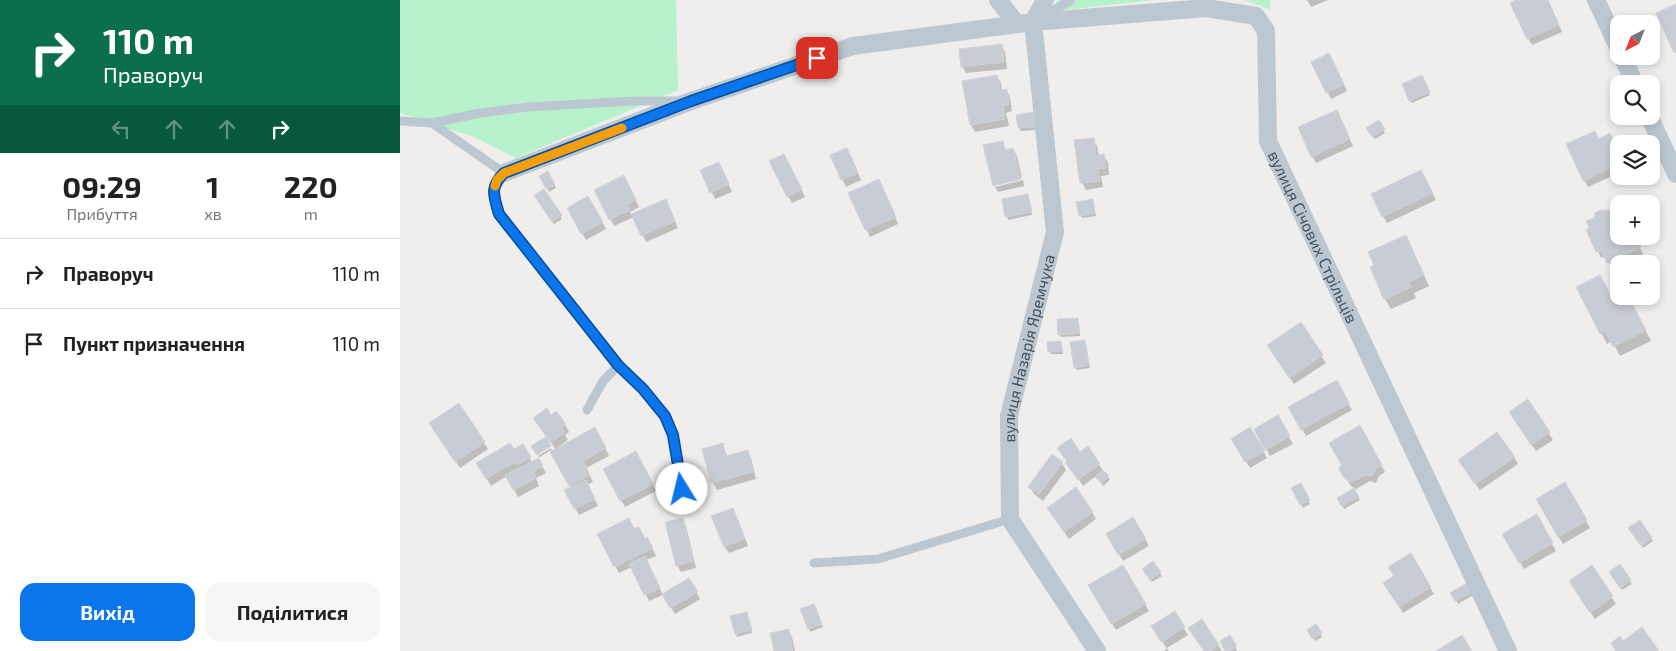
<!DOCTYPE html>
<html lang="uk">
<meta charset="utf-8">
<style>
body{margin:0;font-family:"Exo 2",sans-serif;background:#f6f6f6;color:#222;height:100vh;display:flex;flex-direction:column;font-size:19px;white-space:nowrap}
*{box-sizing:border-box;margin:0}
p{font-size:16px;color:#767676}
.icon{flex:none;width:28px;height:28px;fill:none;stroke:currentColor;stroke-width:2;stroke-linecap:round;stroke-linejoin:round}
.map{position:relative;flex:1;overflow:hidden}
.sheet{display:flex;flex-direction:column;background:#fff;width:400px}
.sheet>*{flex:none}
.top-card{background:#0b6e4f;color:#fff;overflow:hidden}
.needle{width:32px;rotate:222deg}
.controls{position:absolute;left:1210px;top:15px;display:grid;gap:10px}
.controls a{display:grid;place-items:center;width:50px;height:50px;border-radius:10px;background:#fff;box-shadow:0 2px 8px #0003;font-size:25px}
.pin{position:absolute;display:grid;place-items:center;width:42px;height:42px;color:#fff;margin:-21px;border-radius:10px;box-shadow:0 2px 8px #0006}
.me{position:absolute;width:55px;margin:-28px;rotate:351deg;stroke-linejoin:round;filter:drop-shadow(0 0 4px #0008)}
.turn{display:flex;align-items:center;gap:18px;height:105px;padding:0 20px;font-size:22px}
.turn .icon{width:65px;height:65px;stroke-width:2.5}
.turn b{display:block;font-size:35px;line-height:42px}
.lanes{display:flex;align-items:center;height:48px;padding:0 20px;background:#0003;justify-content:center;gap:25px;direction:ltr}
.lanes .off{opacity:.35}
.eta{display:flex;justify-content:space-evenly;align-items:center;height:85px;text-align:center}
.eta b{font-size:30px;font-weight:700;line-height:35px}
.cta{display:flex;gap:10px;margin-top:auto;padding:10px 20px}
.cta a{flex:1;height:58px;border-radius:15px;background:#0b76ec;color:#fff;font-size:20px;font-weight:700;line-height:58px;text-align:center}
.cta a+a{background:#f6f6f6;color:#222}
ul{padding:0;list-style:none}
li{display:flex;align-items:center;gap:15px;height:70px;padding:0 20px;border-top:1px solid #e0e0e0}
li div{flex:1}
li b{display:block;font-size:19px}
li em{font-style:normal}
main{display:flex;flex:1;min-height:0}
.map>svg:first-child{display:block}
.green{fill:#b7f2cc}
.shadow{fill:#0003}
.building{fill:#c8ccd4;stroke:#d1d3d9}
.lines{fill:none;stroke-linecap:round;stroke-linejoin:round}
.lane{stroke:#bcc8d1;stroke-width:9}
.street{stroke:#bcc8d1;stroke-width:18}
.route-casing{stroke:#074d99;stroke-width:12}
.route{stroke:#0b76ec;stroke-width:9}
.slow{stroke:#f59e0b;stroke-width:9}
.labels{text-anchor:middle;stroke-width:4;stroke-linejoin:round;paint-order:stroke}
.street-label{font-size:16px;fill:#44525c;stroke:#fff}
</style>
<main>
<section class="sheet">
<div class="top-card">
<div class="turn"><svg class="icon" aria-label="right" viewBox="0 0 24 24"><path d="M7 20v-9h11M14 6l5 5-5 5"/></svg><div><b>110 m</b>Праворуч</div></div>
<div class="lanes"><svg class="icon off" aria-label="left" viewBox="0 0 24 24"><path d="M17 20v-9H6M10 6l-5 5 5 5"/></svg><svg class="icon off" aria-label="ahead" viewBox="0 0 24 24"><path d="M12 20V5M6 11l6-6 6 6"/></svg><svg class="icon off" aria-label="ahead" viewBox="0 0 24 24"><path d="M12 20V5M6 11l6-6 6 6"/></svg><svg class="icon" aria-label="right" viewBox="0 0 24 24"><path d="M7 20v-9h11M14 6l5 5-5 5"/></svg></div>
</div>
<div class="eta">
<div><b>09:29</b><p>Прибуття</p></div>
<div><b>1</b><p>хв</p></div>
<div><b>220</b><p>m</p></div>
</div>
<ul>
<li><svg class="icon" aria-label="right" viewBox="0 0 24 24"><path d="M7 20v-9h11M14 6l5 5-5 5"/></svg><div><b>Праворуч</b></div><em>110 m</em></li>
<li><svg class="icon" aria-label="arrive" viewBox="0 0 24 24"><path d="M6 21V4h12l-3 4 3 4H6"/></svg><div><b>Пункт призначення</b></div><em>110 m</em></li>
</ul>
<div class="cta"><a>Вихід</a><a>Поділитися</a></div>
</section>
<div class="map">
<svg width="1276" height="651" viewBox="0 0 1276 651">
<rect width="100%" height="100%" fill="#f0eded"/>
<g class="green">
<path d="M 0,0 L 276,0 L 278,90 L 116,158 L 74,137 L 0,113 Z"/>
<path d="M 657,0 L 755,0 L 664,10 L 656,3 Z"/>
<path d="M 844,0 L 870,0 L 871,10 Z"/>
</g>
<g class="shadow">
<path d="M 907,0 L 928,0 L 911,7 Z"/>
<path d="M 1120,0 L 1148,0 L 1162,32 L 1132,45 L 1128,38 Z"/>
<path d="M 601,45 L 605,52 L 607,69 L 566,73 L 562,66 Z"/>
<path d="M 932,61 L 947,91 L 931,99 L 912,62 Z"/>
<path d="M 597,76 L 601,83 L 602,91 L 606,90 L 610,97 L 612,111 L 606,113 L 609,126 L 575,132 L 571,125 L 563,82 Z"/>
<path d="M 1023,80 L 1030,95 L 1012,103 L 1010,100 Z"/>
<path d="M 633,114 L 636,130 L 621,131 L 619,128 Z"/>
<path d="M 940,118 L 953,146 L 916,163 L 912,156 Z"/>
<path d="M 979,122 L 985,133 L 975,139 L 968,129 Z"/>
<path d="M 693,139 L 697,146 L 699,156 L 704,156 L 708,162 L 709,175 L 701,176 L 703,187 L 686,190 L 682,183 L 676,141 Z"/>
<path d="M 1198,140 L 1219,154 L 1219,173 L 1188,187 L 1184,180 Z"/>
<path d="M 602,142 L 607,151 L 613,149 L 617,156 L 622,177 L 594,184 Z"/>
<path d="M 432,156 L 451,156 L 461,180 L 446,187 Z"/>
<path d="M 388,162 L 405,197 L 392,203 L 388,196 Z"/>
<path d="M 322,170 L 332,192 L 315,199 L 302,171 Z"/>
<path d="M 148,173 L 156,188 L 149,192 L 141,176 Z"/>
<path d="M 1025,178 L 1036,200 L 987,223 L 983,216 Z"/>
<path d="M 623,180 L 624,186 L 598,192 L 595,187 Z"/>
<path d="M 227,183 L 239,207 L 230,212 L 232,215 L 269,207 L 278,228 L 246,242 L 234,217 L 214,226 L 196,190 Z"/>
<path d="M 482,188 L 498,224 L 470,237 L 450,194 Z"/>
<path d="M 144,190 L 162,219 L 154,224 L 136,196 Z"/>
<path d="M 627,195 L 632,215 L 608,220 L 607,217 Z"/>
<path d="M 188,198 L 206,229 L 186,240 L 168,208 Z"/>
<path d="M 693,200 L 696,216 L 682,218 L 680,215 Z"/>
<path d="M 1207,213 L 1219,236 L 1235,236 L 1243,254 L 1223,264 L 1219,264 L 1219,266 L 1212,269 L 1205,256 L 1201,258 L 1198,251 Z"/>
<path d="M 1006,236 L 1029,286 L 1014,293 L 1016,298 L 991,309 L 985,299 Z"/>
<path d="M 1178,287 L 1211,297 L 1219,296 L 1230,301 L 1251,341 L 1220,356 L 1212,341 L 1207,344 Z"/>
<path d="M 677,319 L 679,322 L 680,336 L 661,337 L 659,334 Z"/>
<path d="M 900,324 L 926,363 L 894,384 L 873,352 Z"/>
<path d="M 685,341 L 690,368 L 677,370 L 675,367 Z"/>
<path d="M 661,342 L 663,354 L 651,354 L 649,351 Z"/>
<path d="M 936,382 L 952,410 L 906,436 L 890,407 Z"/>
<path d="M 1127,401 L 1153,440 L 1136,451 L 1114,419 Z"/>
<path d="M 151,416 L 165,425 L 169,432 L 165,435 L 168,440 L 158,447 L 159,448 L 195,429 L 209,456 L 186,468 L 193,482 L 187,485 L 198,506 L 179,515 L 175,508 L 171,488 L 151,450 L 140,457 L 138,456 L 151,448 L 153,452 L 156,450 L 139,425 Z"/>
<path d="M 878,417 L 893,444 L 870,456 L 855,429 Z"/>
<path d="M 959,427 L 985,472 L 979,476 L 976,483 L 970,481 L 956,489 L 951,486 L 941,470 Z"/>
<path d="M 850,429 L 867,458 L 850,468 L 833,439 Z"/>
<path d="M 35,430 L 84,443 L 88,449 L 60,468 Z"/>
<path d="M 322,445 L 328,457 L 347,451 L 351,458 L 356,479 L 317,490 L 313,483 L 304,450 Z"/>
<path d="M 123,446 L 132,462 L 142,466 L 146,473 L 136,478 L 139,486 L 118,497 L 107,476 L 91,486 L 78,464 L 114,451 Z"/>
<path d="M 687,448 L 710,480 L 703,486 L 696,476 L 683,486 L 661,451 L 678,450 L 680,453 Z"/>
<path d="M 1114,457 L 1118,464 L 1080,490 L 1063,467 Z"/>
<path d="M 240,460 L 256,491 L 225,507 L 221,500 Z"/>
<path d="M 662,463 L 666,470 L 643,501 L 634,494 L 630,487 Z"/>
<path d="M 1164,484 L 1190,528 L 1163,544 L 1137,500 Z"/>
<path d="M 900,485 L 910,504 L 903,508 L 893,489 Z"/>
<path d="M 954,490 L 960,500 L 944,509 L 938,498 Z"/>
<path d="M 692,512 L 696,519 L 669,539 L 653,515 Z"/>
<path d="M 336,516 L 348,546 L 329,553 L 325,547 Z"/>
<path d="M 1136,516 L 1156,551 L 1124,569 L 1104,534 Z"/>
<path d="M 282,519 L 286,526 L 296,568 L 281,572 L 277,565 Z"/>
<path d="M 733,519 L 749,546 L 723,561 L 707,534 Z"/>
<path d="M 1232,532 L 1251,538 L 1253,541 L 1243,548 Z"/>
<path d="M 199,534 L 245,540 L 251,546 L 256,556 L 246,560 L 263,595 L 249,601 L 232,567 L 219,573 Z"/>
<path d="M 1010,555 L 1034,594 L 1003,613 L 985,583 L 995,577 Z"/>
<path d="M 1219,566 L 1232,584 L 1222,590 L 1210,572 Z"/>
<path d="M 723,567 L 749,611 L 716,630 L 690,586 Z"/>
<path d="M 1191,567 L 1216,604 L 1195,619 L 1174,588 Z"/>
<path d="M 744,569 L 760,573 L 762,576 L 752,582 Z"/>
<path d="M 289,579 L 300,599 L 275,614 L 263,595 Z"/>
<path d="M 1067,585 L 1073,595 L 1058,604 L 1052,593 Z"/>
<path d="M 416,608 L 423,627 L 410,632 L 402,610 Z"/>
<path d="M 347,613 L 352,633 L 337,637 L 336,633 Z"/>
<path d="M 774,613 L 788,635 L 767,648 L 769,651 L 764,651 L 767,649 L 753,626 Z"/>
<path d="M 916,626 L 922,637 L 915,641 L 909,630 Z"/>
<path d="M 388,630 L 392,637 L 395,651 L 376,651 Z"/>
<path d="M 829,637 L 837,650 L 836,651 L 827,651 Z"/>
<path d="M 818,645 L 822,651 L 804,651 Z"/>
</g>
<g class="building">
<path d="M 1116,0 L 1148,0 L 1159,25 L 1127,39 L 1110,3 Z"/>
<path d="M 1276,4 L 1276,52 L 1274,53 L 1256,13 Z"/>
<path d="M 602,44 L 604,62 L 561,67 L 559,49 Z"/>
<path d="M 929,53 L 944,84 L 926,93 L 911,62 Z"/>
<path d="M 597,75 L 600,90 L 607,89 L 609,104 L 603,106 L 605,119 L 570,125 L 562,81 Z"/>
<path d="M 1022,75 L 1030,92 L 1009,101 L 1002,84 Z"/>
<path d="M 937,110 L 950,139 L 911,157 L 898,127 Z"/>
<path d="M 633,112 L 635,127 L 618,128 L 616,115 Z"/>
<path d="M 979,120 L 985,129 L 972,137 L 966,128 Z"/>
<path d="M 1195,131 L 1198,139 L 1210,133 L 1219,154 L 1219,164 L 1183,181 L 1166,144 Z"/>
<path d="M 694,138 L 696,156 L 704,154 L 706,168 L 698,169 L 700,181 L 680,183 L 674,140 Z"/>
<path d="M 603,141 L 605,150 L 613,148 L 621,179 L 593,186 L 583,145 Z"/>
<path d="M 447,148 L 458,173 L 441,180 L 430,155 Z"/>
<path d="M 384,154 L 402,189 L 387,197 L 369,161 Z"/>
<path d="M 319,162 L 329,184 L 310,193 L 300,170 Z"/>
<path d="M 1021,170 L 1033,193 L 982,217 L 971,194 Z"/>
<path d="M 148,171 L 155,185 L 146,189 L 139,176 Z"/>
<path d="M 224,175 L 236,200 L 227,204 L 230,210 L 209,220 L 194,190 Z"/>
<path d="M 479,179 L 496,217 L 465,230 L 448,193 Z"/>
<path d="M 144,189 L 162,215 L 152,222 L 134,195 Z"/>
<path d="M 628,194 L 632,212 L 605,217 L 602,199 Z"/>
<path d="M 188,196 L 203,222 L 181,234 L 167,208 Z"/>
<path d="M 266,199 L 275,221 L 241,236 L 231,214 Z"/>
<path d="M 693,199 L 695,213 L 679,216 L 676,202 Z"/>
<path d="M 1219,206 L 1219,236 L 1235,236 L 1241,247 L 1207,263 L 1200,250 L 1196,252 L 1186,230 L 1189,228 L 1186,221 L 1194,218 L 1195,213 L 1201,210 L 1207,211 Z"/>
<path d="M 1006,235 L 1024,275 L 1009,282 L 1011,287 L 984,300 L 970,267 L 974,265 L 968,252 Z"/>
<path d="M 1200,275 L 1211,296 L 1219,292 L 1219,296 L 1228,296 L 1246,330 L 1213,347 L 1205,331 L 1200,334 L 1176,287 Z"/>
<path d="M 678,318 L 679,333 L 658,335 L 657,319 Z"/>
<path d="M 901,322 L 923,355 L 889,378 L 867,345 Z"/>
<path d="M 685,340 L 689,365 L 674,368 L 670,342 Z"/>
<path d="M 661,341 L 662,351 L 648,352 L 647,342 Z"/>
<path d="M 937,380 L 949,403 L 901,430 L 888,407 Z"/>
<path d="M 1128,399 L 1150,432 L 1131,445 L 1109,412 Z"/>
<path d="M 59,403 L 85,442 L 55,462 L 29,423 Z"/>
<path d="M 147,408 L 151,415 L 156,411 L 166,424 L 161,428 L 165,432 L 151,443 L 133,418 Z"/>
<path d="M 878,415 L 890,436 L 865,450 L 854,429 Z"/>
<path d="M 960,425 L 982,465 L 975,469 L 972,476 L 965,475 L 952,482 L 945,479 L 939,470 L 941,464 L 929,443 Z"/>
<path d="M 195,427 L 206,448 L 183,461 L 190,475 L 169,486 L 150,452 Z"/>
<path d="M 850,427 L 865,451 L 845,462 L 831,439 Z"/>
<path d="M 1097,432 L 1115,457 L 1075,484 L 1058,460 Z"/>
<path d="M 146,437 L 151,446 L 137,455 L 131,446 Z"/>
<path d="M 671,438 L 679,450 L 666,460 L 657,448 Z"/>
<path d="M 110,443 L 114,449 L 123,444 L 131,457 L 117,465 L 115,462 L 86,479 L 76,463 Z"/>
<path d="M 323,443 L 326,456 L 348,450 L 353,472 L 311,483 L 302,449 Z"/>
<path d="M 688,446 L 700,464 L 678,480 L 665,462 Z"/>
<path d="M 236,451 L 253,484 L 220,501 L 203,469 Z"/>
<path d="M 652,454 L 663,462 L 639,494 L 628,487 Z"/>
<path d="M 139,458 L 143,466 L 133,471 L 136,478 L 113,490 L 105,475 Z"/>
<path d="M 703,470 L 709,476 L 701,483 L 695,477 Z"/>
<path d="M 186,480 L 195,499 L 174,509 L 164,490 Z"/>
<path d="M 1165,482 L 1187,520 L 1158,537 L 1136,499 Z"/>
<path d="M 901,483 L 910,500 L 900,505 L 891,488 Z"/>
<path d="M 676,487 L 693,512 L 664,532 L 647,508 Z"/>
<path d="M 954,488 L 959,497 L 941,506 L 937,498 Z"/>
<path d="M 333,508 L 345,538 L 324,547 L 311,516 Z"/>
<path d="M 1137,514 L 1153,543 L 1119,563 L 1102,534 Z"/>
<path d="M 733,517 L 746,539 L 718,555 L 706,534 Z"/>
<path d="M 229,518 L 234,529 L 239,527 L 245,539 L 247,537 L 253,548 L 214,567 L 197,534 Z"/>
<path d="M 283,518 L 293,561 L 276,566 L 265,522 Z"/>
<path d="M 1240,520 L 1252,538 L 1241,546 L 1228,528 Z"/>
<path d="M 1011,553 L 1031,587 L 999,607 L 983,583 L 994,576 L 988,567 Z"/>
<path d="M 245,556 L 260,588 L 244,595 L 229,564 Z"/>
<path d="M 753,561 L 761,572 L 750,580 L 742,569 Z"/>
<path d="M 1220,564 L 1231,580 L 1220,588 L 1209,572 Z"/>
<path d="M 723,565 L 746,604 L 711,624 L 688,585 Z"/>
<path d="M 1192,565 L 1213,596 L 1190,613 L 1169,581 Z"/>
<path d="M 289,578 L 298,592 L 270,608 L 262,594 Z"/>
<path d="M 1067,583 L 1072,592 L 1055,601 L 1050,593 Z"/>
<path d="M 414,604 L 422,624 L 408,629 L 400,609 Z"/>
<path d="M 775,611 L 785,627 L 761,642 L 751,626 Z"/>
<path d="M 347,612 L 352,630 L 335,634 L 330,616 Z"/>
<path d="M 802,619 L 819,645 L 810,651 L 804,651 L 788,628 Z"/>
<path d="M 916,624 L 922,633 L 912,639 L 907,630 Z"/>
<path d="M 1242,627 L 1259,651 L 1216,651 L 1211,643 L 1220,636 L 1223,641 Z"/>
<path d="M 389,629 L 393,651 L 374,651 L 370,633 Z"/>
<path d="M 830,635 L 837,646 L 829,651 L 825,651 L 820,641 Z"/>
<path d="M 1062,635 L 1072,651 L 1036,651 Z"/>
</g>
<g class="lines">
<g class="lane">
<path d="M 642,17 L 671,0"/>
<path d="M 0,121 L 32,123 L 80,113 L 129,107 L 233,101 L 278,101"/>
<path d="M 32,123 L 104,173 C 89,188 94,196 99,214 L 219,365 L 203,381 L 187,410"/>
<path d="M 219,365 C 239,385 265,407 273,435 C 278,452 279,471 282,489"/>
<path d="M 414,563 L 478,559 L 610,519"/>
</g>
<g class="street">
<path d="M 598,0 L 617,24"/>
<path d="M 1196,0 L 1219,49"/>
<path d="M 1222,56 L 1235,84"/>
<path d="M 1249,116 L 1276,174"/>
<path d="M 104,173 L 291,101 L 453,46 L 633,22 L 645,0"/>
<path id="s1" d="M 697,651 L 610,519 L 609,416 L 655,232 L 633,22 L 806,8 L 856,16 L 866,31 L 868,141 L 1108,651"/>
</g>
</g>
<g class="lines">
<defs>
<path id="route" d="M 282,489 L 273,435 L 265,416 L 243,389 L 218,365 L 99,214 C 94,196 89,188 104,173 L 291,101 L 417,58"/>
</defs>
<use href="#route" class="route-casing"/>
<use href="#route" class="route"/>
<path class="slow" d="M 95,186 L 97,180 L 104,173 L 222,128"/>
</g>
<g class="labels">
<g class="street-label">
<text dy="6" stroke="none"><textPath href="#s1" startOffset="1120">вулиця Січових Стрільців</textPath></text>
<text dy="6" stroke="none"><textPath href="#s1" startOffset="331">вулиця Назарія Яремчука</textPath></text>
</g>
</g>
</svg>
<div class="controls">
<a><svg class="needle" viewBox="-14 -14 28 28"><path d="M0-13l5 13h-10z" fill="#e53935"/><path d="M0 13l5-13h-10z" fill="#767676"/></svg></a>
<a><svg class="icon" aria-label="search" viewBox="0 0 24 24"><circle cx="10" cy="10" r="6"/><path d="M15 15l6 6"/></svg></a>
<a><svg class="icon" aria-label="layers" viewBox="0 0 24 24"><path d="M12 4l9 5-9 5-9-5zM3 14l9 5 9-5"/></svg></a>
<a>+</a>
<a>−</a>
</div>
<div class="pin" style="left:417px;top:58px;background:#d93025"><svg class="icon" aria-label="arrive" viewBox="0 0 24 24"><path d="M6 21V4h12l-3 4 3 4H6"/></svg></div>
<svg class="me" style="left:282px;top:489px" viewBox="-20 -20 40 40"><circle r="19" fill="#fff"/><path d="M0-13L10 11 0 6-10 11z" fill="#0b76ec"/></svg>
</div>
</main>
